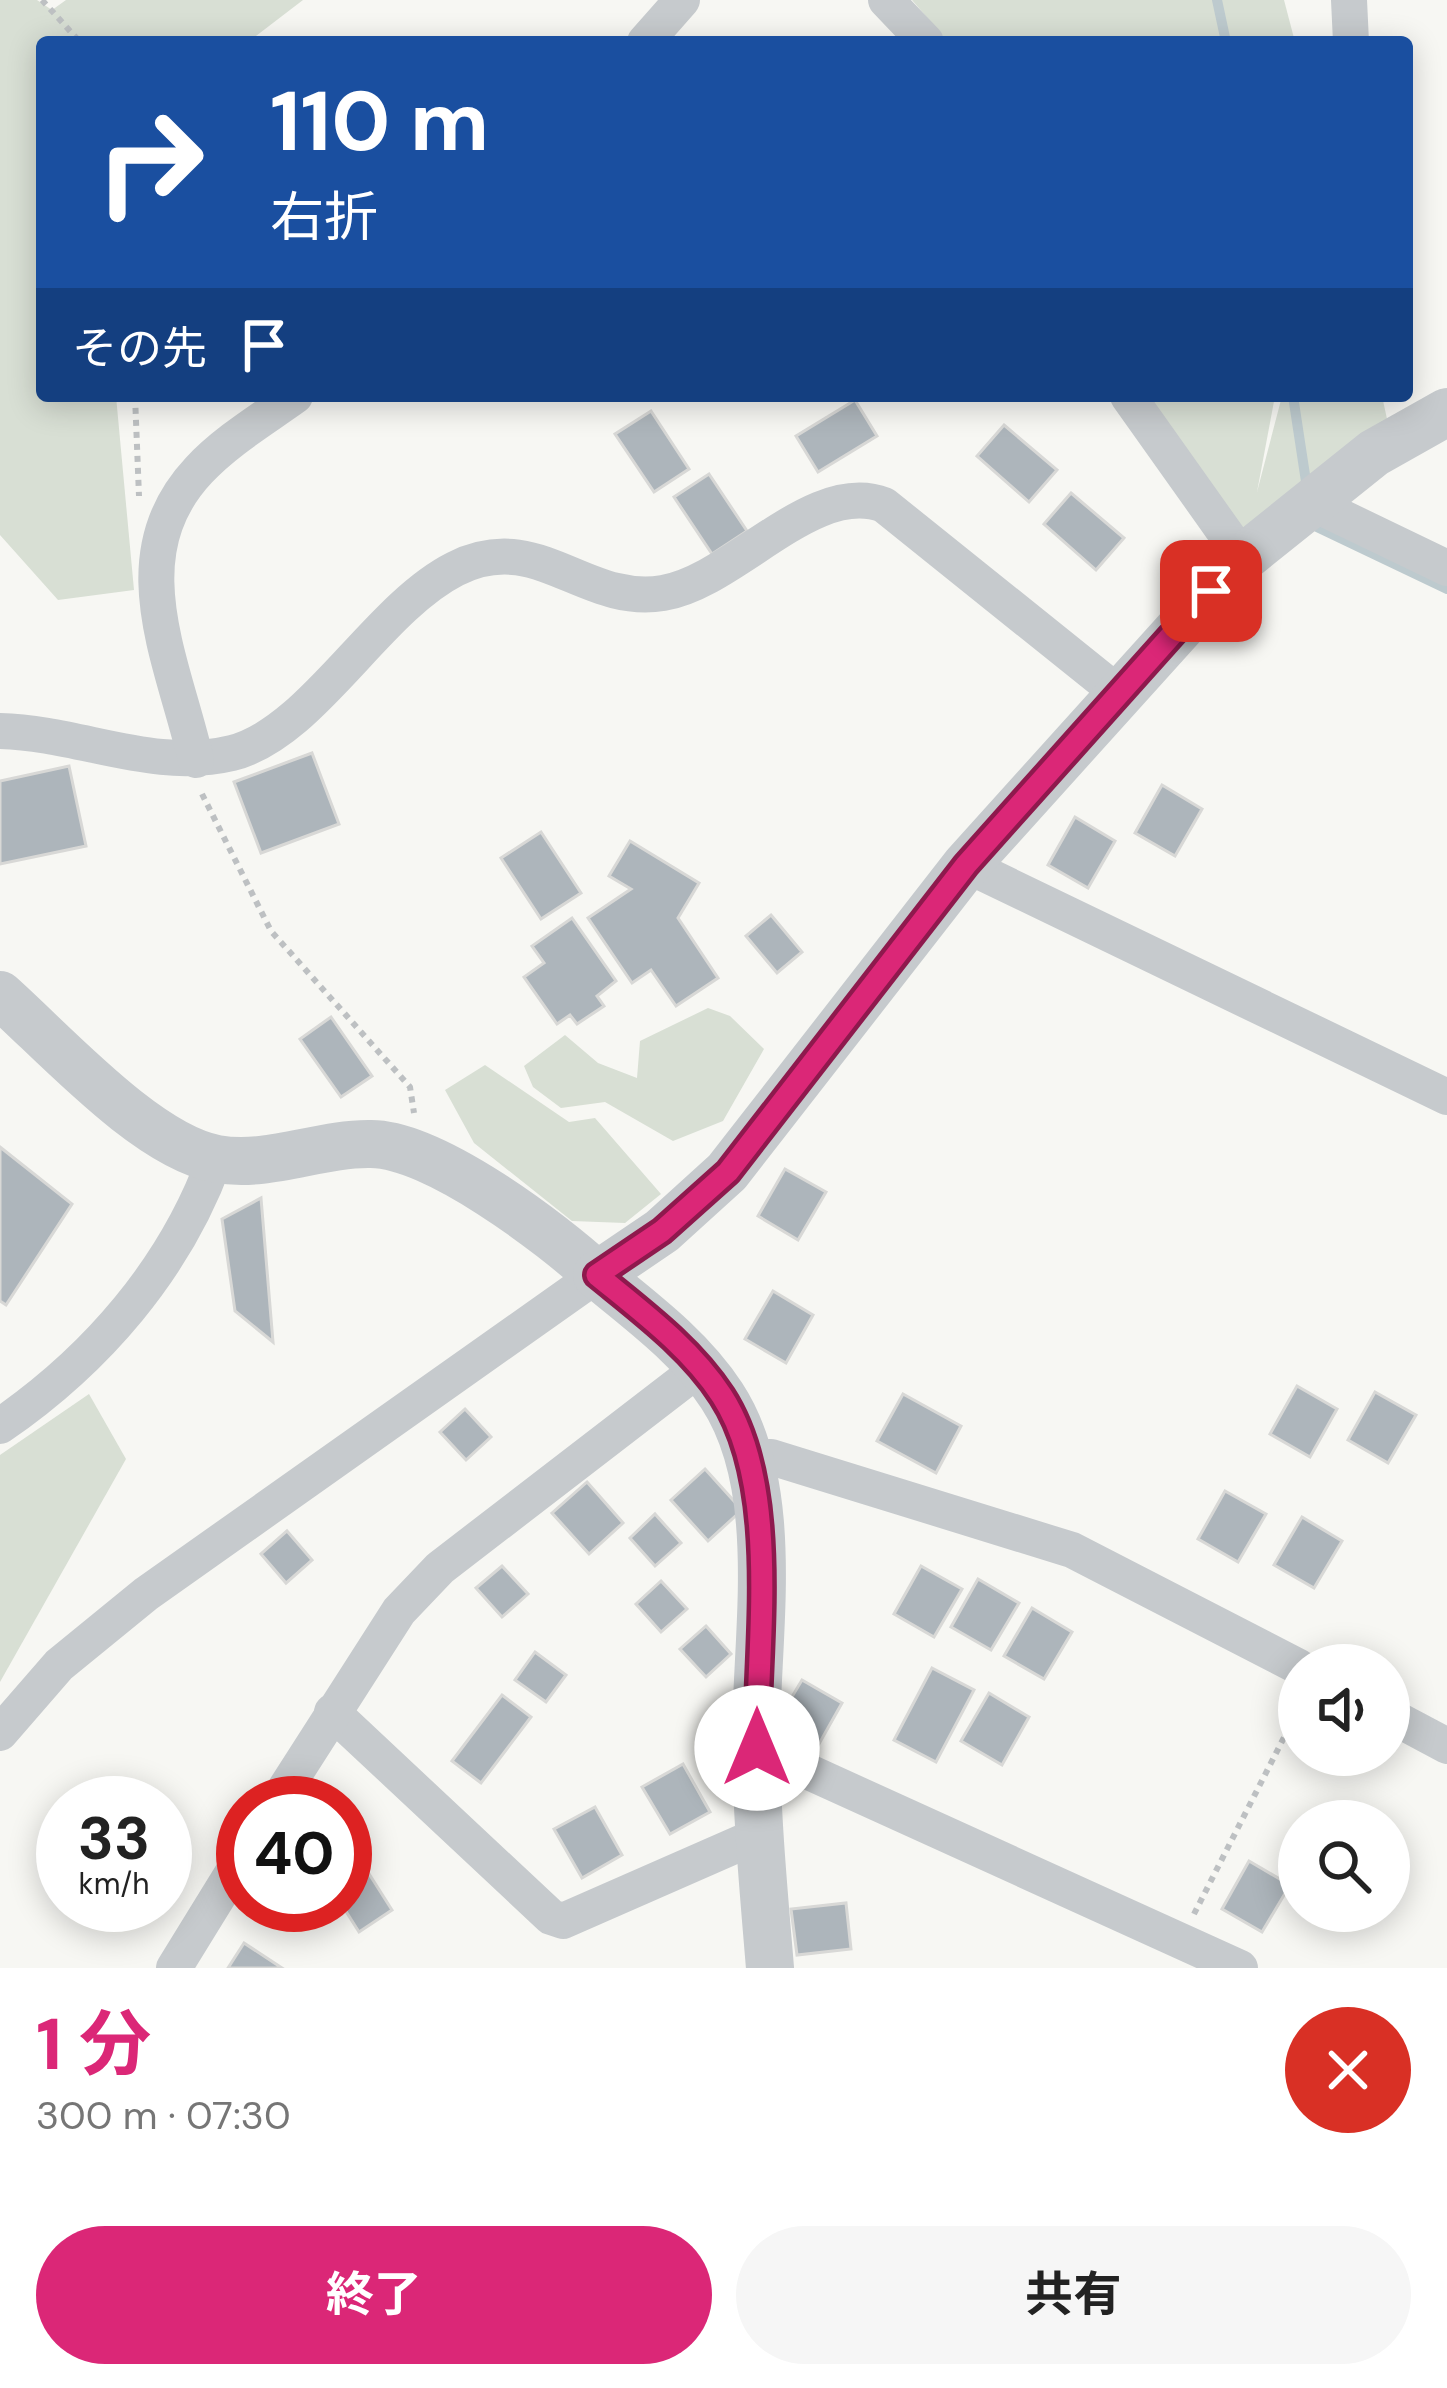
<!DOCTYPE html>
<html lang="ja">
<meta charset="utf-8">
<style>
body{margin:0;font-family:"DM Sans","Noto Sans JP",sans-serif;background:#f6f6f6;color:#222;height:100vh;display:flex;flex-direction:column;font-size:45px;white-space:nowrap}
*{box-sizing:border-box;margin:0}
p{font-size:39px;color:#767676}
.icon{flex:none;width:66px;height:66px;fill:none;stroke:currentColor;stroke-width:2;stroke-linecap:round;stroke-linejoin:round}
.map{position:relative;height:1968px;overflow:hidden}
.details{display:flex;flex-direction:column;background:#fff;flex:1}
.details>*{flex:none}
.banner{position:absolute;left:36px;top:36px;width:1377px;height:366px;border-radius:12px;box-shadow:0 6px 30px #0003;background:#1a4fa0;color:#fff;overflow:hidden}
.fabs{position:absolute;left:1278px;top:1644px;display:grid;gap:24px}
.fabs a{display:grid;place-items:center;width:132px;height:132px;border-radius:50%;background:#fff;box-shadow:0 6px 30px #0003;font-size:60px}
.speed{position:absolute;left:36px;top:1776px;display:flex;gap:24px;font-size:60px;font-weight:700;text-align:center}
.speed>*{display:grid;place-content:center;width:156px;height:156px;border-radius:50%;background:#fff;box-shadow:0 6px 30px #0003;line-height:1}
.speed small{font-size:30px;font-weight:400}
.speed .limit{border:18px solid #d22;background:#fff;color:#111}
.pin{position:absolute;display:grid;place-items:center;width:102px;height:102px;color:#fff;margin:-51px;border-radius:24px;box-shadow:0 6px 18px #0006}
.me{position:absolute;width:132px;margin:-66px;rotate:0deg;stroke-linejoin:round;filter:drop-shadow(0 0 9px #0008)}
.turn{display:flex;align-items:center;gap:42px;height:252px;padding:0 36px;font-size:54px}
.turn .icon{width:156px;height:156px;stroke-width:2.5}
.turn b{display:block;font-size:84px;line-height:102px}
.then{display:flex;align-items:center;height:114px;padding:0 36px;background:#0003;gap:24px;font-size:45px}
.round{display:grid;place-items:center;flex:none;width:126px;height:126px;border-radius:63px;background:#f6f6f6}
.head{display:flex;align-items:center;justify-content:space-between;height:204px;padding:0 36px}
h1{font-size:72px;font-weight:700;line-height:90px;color:#db2777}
.action{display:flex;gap:24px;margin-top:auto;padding:24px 36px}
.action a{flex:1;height:138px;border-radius:72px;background:#db2777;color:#fff;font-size:48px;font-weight:700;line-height:138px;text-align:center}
.action a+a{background:#f6f6f6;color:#222}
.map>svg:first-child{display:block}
.green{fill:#d8dfd4}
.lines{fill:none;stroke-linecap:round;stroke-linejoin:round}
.stream{stroke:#bdcace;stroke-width:10}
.building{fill:#adb5bb;stroke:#d8d8d6;stroke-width:3}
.path{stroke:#bdc0c2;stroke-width:6;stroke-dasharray:6 6;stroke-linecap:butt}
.minor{stroke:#c6cacd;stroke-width:36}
.tertiary{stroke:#c6cacd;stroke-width:48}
.route-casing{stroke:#8e194d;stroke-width:30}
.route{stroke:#db2777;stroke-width:21}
</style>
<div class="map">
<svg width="1447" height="1968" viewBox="0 0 1447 1968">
<rect width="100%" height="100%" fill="#f7f7f3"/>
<g class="green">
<path d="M 0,0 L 37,0 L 52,10 L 66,0 L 303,0 L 248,42 L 42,42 L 42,396 L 116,396 L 134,590 L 58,600 L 0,535 Z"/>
<path d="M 912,0 L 1284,0 L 1295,42 L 948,42 Z"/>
<path d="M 1140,396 L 1275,396 L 1257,492 L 1282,396 L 1382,396 L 1389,428 L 1243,558 Z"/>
<path d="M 708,1008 L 730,1016 L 764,1049 L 723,1121 L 673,1141 L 605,1102 L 561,1108 L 533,1087 L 524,1066 L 565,1035 L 598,1063 L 637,1078 L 640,1041 Z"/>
<path d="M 485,1065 L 569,1122 L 595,1118 L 661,1194 L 625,1223 L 572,1221 L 474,1143 L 445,1090 Z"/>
<path d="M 89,1394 L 126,1459 L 0,1682 L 0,1455 Z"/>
</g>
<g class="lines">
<g class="stream">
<path d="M 1217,0 L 1226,42"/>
<path d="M 1293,396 L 1307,488"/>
<path d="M 1315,517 L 1317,527 L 1447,589"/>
</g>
</g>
<g class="building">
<path d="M 855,400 L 877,436 L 818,472 L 796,436 Z"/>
<path d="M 651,411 L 689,469 L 654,492 L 615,434 Z"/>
<path d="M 1004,425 L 1057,470 L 1029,502 L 977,456 Z"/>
<path d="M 709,474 L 747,531 L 712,554 L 674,497 Z"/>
<path d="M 1071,493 L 1124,538 L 1096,570 L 1044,524 Z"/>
<path d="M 312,753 L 339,824 L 261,853 L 234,782 Z"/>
<path d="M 69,766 L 86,846 L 0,864 L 0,781 Z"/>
<path d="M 1162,785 L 1202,809 L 1175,856 L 1135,833 Z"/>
<path d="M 1075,817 L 1115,841 L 1088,888 L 1048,865 Z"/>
<path d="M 541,832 L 581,893 L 541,919 L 501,858 Z"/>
<path d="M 630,841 L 699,883 L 678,918 L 718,978 L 676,1006 L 651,970 L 632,983 L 588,918 L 631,889 L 609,876 Z"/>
<path d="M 771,915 L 802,952 L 777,973 L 746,936 Z"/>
<path d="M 572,918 L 616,981 L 597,996 L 604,1006 L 577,1024 L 570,1015 L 557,1024 L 524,977 L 544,963 L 532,946 Z"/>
<path d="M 331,1017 L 372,1076 L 341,1097 L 300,1039 Z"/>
<path d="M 0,1147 L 72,1204 L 6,1305 L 0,1301 Z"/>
<path d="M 785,1169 L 826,1192 L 798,1240 L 758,1216 Z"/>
<path d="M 261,1198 L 273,1342 L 235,1311 L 222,1219 Z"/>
<path d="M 773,1291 L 813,1315 L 786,1363 L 745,1339 Z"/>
<path d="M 1297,1386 L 1337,1409 L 1310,1457 L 1270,1434 Z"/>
<path d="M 1375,1392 L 1416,1415 L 1388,1463 L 1348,1440 Z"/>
<path d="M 903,1394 L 961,1426 L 936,1473 L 877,1441 Z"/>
<path d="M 465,1409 L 491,1437 L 466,1460 L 440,1432 Z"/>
<path d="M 705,1469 L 742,1510 L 708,1541 L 671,1500 Z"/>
<path d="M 587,1482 L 623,1523 L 589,1554 L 552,1513 Z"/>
<path d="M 1225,1491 L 1266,1514 L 1238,1562 L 1198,1539 Z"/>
<path d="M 655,1514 L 681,1543 L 655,1566 L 630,1538 Z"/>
<path d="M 1302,1517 L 1342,1541 L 1314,1588 L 1274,1565 Z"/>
<path d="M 287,1531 L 312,1560 L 286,1583 L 261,1554 Z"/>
<path d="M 502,1566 L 528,1594 L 502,1617 L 476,1588 Z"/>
<path d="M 921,1566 L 962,1589 L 934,1637 L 894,1614 Z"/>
<path d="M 978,1579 L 1019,1603 L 991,1650 L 951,1627 Z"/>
<path d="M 661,1581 L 687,1609 L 661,1632 L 636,1604 Z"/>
<path d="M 1032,1608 L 1072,1632 L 1044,1679 L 1004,1656 Z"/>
<path d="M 706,1626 L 731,1654 L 706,1677 L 680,1649 Z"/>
<path d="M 535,1652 L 566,1675 L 546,1702 L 515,1680 Z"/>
<path d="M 932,1668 L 974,1690 L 936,1762 L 894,1740 Z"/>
<path d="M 802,1680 L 842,1703 L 815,1751 L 774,1727 Z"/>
<path d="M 989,1693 L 1029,1717 L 1002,1765 L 961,1741 Z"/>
<path d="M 502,1695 L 531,1717 L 481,1783 L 452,1761 Z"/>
<path d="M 683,1764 L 710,1812 L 670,1834 L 642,1787 Z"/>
<path d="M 595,1807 L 622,1855 L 582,1878 L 554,1829 Z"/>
<path d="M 345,1836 L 392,1910 L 359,1932 L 342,1905 Z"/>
<path d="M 1249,1861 L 1290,1885 L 1262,1932 L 1222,1909 Z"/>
<path d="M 846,1903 L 851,1949 L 797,1955 L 791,1909 Z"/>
<path d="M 244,1943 L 282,1968 L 228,1968 Z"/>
</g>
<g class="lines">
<g class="path">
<path d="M 42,0 L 80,42"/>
<path d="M 135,396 L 139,496"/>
<path d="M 202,794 L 271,931 L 410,1087 L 414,1113"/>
<path d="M 1194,1914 L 1299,1708"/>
</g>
<g class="minor">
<path d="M 886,0 L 926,42"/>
<path d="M 1349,0 L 1351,42"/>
<path d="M 645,42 L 682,0"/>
<path d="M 1128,396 L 1243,558"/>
<path d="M 1308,501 L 1447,568"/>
<path d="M 0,731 C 80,733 153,772 232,753 C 312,733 376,609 455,569 C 538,527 583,606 663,593 C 735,581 813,478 884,505 L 1117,692"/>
<path d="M 196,760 C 173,660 118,556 199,470 C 226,441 263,419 295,396"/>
<path d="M 966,865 L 1447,1097"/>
<path d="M 0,1426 C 96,1360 175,1269 215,1159"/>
<path d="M 752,1459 L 771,1457 L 1072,1550 L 1299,1667"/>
<path d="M 332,1712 L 551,1917 L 563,1921 L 759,1835"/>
<path d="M 1389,1715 L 1447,1746"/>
<path d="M 0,1733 L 59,1665 L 146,1594 L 597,1275"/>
<path d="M 756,1748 L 1240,1968"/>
<path d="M 276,1803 L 399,1611 L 440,1568 L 700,1368"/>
<path d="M 174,1968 L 243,1856"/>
</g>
<g class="tertiary">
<path d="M 0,995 C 54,1043 146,1146 217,1159 C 270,1168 319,1143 371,1144 C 434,1144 551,1233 597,1275 L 662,1231 L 727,1172 L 966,865 L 1243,558 L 1374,453 L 1447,412"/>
<path d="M 597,1275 C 641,1311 691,1348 722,1396 C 784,1491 755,1639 756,1748 C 757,1821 764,1895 770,1968"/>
</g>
</g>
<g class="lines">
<defs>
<path id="route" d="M 757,1748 C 757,1643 781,1487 722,1396 C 691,1348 641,1311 597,1275 L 662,1231 L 728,1172 L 966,865 L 1211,591"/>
</defs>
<use href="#route" class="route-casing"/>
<use href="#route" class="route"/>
</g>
</svg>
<div class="fabs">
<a><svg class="icon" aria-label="sound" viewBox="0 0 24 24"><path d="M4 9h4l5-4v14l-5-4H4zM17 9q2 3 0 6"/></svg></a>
<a><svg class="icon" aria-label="search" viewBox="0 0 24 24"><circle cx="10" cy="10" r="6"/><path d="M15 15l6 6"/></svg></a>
</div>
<div class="speed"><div>33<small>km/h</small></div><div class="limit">40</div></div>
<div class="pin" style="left:1211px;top:591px;background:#d93025"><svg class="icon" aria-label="arrive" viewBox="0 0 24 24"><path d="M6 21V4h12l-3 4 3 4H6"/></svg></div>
<svg class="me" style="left:757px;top:1748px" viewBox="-20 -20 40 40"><circle r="19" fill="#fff"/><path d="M0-13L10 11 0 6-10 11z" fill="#db2777"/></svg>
<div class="banner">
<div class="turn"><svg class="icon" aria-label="right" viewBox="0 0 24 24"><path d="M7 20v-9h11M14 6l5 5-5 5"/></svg><div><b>110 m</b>右折</div></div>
<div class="then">その先<svg class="icon" aria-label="arrive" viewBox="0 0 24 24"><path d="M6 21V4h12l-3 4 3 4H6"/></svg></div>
</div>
</div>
<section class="details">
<div class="head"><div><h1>1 分</h1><p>300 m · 07:30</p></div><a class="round" style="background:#d93025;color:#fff"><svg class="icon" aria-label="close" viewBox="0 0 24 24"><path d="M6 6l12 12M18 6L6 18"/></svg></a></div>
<div class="action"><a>終了</a><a>共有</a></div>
</section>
